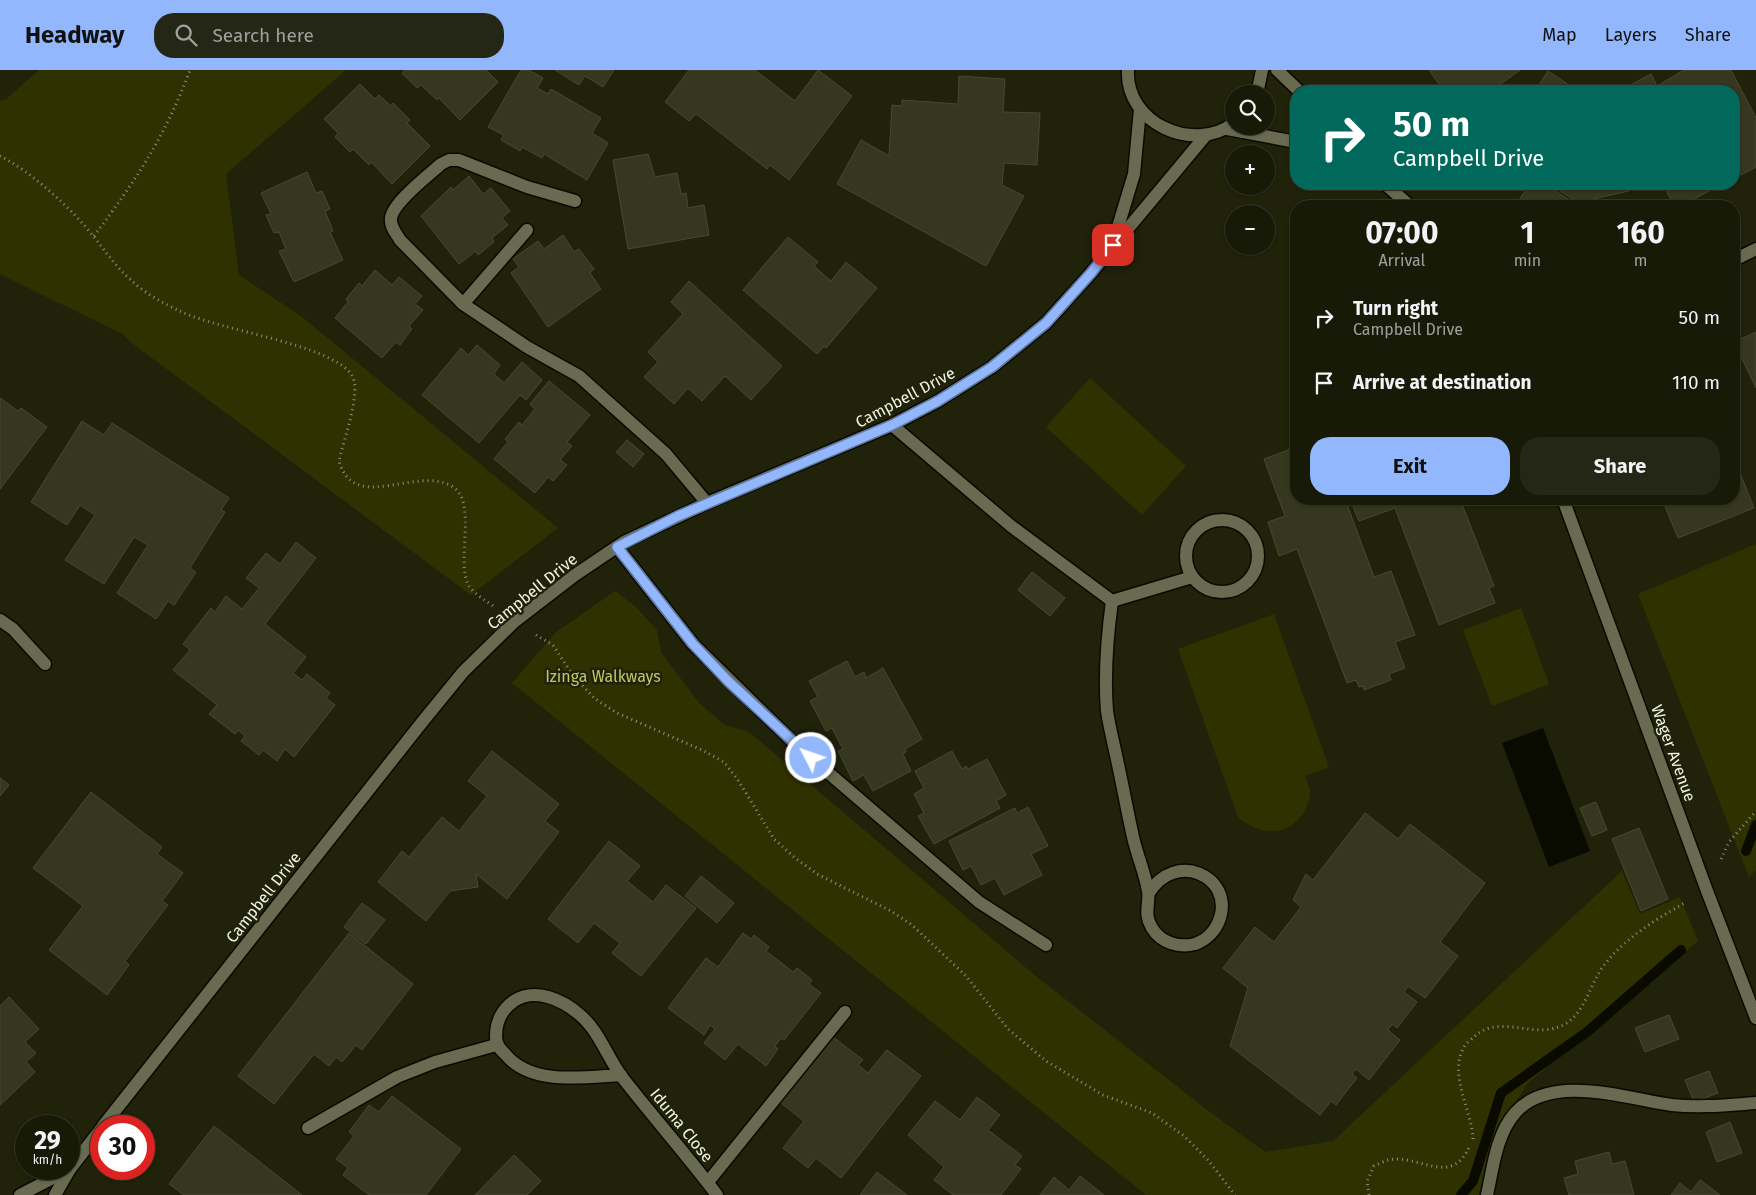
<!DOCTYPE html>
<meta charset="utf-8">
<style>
body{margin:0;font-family:"Fira Sans",sans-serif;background:#252716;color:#f1f3f6;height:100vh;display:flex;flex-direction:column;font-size:19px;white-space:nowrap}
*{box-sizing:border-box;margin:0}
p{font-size:16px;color:#9fa19c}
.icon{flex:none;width:28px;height:28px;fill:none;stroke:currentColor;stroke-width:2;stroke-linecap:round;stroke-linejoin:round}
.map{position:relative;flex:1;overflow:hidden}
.sheet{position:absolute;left:1290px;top:130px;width:450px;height:305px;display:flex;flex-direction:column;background:#181a08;border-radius:20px;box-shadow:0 1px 4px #0004,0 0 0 1px #363829}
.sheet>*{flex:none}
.hud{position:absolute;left:1290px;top:15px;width:450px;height:105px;border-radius:20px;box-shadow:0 1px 4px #0004,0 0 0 1px #363829;background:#00695c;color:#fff;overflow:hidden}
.tools{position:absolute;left:1225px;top:15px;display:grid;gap:10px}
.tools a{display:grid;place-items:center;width:50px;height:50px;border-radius:50%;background:#181a08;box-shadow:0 1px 4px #0004,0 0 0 1px #363829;font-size:25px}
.speed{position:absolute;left:15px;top:1045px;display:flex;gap:10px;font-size:25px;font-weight:700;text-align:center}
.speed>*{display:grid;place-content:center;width:65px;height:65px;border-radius:50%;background:#181a08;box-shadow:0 1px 4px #0004,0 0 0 1px #363829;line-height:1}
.speed small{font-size:12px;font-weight:400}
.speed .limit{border:8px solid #d22;background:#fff;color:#111}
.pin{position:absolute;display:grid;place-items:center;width:42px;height:42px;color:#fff;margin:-21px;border-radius:10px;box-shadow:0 2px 8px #0006}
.me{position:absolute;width:55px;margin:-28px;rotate:311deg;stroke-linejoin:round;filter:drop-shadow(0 0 4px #0008)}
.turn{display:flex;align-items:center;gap:18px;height:105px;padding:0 20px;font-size:22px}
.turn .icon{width:65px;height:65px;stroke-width:2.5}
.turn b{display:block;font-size:35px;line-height:42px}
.eta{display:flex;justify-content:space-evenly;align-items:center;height:85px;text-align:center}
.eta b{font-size:30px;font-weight:700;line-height:35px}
.button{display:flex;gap:10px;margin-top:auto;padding:10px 20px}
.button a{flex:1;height:58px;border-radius:20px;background:#92b7fd;color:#111;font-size:20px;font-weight:700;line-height:58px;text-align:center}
.button a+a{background:#252716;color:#f1f3f6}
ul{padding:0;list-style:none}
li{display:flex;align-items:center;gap:15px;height:65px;padding:0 20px}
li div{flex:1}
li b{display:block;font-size:19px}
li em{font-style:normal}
header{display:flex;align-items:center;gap:30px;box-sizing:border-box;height:70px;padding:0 25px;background:#92b7fd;color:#111}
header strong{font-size:24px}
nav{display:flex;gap:28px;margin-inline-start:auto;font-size:18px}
.search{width:350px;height:45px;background:#252716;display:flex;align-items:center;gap:12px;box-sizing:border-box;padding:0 18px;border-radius:20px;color:#9fa19c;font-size:19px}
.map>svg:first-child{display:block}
.green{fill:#2f3200}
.water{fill:#090a00}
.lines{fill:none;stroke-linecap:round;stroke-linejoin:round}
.stream{stroke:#090a00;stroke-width:10}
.building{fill:#35371e;stroke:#474a30}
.minor-casing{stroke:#0a0b00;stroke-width:15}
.path{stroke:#8e907c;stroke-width:3;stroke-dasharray:1 4;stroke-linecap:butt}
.minor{stroke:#696b51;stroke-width:12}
.route-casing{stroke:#5f77a4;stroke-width:12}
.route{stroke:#92b7fd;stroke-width:9}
.labels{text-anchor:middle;stroke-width:5;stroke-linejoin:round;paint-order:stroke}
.street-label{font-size:16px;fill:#f2f4e5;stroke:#20220a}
.park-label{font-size:16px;fill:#c0c767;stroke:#20220a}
</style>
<header>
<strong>Headway</strong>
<div class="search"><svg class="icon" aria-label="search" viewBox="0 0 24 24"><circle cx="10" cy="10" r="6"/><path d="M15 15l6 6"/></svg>Search here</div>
<nav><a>Map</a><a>Layers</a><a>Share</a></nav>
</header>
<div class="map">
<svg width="1756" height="1125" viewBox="0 0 1756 1125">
<rect width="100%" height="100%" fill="#20220a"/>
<g class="green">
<path d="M 39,0 L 346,0 L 226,104 L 239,205 L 301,246 L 558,458 L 471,525 L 133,274 L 122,264 L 0,204 L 0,31 L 5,30 Z"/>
<path d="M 1090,308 L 1186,396 L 1142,445 L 1046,357 Z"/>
<path d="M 1756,474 L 1756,800 L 1749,807 L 1638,524 Z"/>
<path d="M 615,521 L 635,536 L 657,560 L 661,582 L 699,633 L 725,655 L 749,662 L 1037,907 L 1206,1039 L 1265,1082 L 1333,1071 L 1622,801 L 1640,844 L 1680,827 L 1698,871 L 1528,1013 L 1502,1054 L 1488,1087 L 1479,1125 L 1146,1125 L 512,613 L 555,563 Z"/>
<path d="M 1521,538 L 1549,614 L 1492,636 L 1463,560 Z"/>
<path d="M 1274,544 L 1329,697 L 1305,706 C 1306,710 1309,716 1310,720 C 1311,728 1307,736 1304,742 C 1288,768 1258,765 1238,747 L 1178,579 Z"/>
</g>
<path class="water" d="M 1543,658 L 1590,781 L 1549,797 L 1502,673 Z"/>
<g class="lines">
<g class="stream">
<path d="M 1746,781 L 1756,755"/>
<path d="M 1461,1125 L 1473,1111 L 1501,1023 L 1587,962 L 1681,880"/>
</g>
</g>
<g class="building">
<path d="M 405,0 L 486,0 L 498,12 L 460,50 L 439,28 L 437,30 L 421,15 L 417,18 L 402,3 Z"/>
<path d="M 521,0 L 529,0 L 543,8 L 537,18 L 548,24 L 551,19 L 601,48 L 592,63 L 608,73 L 587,110 L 544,84 L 542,88 L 522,77 L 520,81 L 501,70 L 504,65 L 488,57 Z"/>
<path d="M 555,0 L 614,0 L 603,17 L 585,6 L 579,15 Z"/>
<path d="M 689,0 L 755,0 L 795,31 L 818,0 L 852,26 L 789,110 L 770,95 L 767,99 L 696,44 L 689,51 L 665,32 Z"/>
<path d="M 1429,0 L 1520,0 L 1491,21 L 1444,21 Z"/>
<path d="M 1684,0 L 1731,0 L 1756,48 L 1756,97 L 1741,105 L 1734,91 L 1734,21 L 1619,21 L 1651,4 L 1657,16 Z"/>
<path d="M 1548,1 L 1578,21 L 1535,21 Z"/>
<path d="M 959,6 L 1005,9 L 1003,42 L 1040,43 L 1037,95 L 1004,93 L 1002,115 L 1024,126 L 986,196 L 837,114 L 861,70 L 889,86 L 892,35 L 902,36 L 902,30 L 958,34 Z"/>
<path d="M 360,14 L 375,29 L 379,25 L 391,36 L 393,33 L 410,50 L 407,53 L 430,76 L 392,114 L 371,92 L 369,95 L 353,79 L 350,82 L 335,67 L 338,63 L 324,49 Z"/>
<path d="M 648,84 L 655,107 L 677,103 L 681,124 L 686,123 L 688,138 L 704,135 L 709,165 L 628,179 L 613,90 Z"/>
<path d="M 307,102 L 316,123 L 322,121 L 330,139 L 325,141 L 333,161 L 330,162 L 343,190 L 294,212 L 279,181 L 286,179 L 279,162 L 274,163 L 266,145 L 271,144 L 261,123 Z"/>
<path d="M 469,106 L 483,124 L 491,118 L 510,141 L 502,148 L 508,155 L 492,168 L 494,172 L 478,185 L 476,181 L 459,194 L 421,146 L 451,117 L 453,120 Z"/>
<path d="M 1530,114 L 1544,114 L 1579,136 L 1515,136 Z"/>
<path d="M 1549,114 L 1627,114 L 1629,121 L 1593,129 L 1588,136 L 1583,136 Z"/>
<path d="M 1662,114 L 1708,114 L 1711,120 L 1681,136 L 1675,136 Z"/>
<path d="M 563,165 L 574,182 L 579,179 L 594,199 L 590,203 L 601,219 L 548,257 L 511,203 L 519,197 L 513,189 L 538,171 L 544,179 Z"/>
<path d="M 788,167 L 818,192 L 814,196 L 831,211 L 846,192 L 877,218 L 826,278 L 824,276 L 817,284 L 743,220 Z"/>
<path d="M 375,200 L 392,215 L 399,207 L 422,226 L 415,234 L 423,240 L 409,256 L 412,259 L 400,275 L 396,272 L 382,288 L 335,248 L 348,232 L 346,229 L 359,213 L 362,216 Z"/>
<path d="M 689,211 L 782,296 L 751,330 L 725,306 L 702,331 L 688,318 L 674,334 L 644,307 L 658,292 L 648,282 L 683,244 L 671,232 Z"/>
<path d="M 1756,262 L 1756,318 L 1734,272 Z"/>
<path d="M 477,275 L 500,295 L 494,304 L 504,313 L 522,292 L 542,310 L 526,330 L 520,325 L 479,373 L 422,325 L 461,278 L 468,285 Z"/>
<path d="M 549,311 L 590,345 L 567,372 L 572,376 L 560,390 L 567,395 L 553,411 L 548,407 L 535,423 L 494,389 L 508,372 L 505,369 L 519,352 L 522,355 L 535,339 L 530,334 Z"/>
<path d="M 0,328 L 18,341 L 21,338 L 47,357 L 0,419 Z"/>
<path d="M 82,351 L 104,365 L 112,353 L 229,428 L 221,440 L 225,442 L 190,498 L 196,502 L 174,535 L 168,531 L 156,549 L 117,523 L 148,475 L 134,467 L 104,514 L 65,490 L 95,445 L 80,435 L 67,455 L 31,432 Z"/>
<path d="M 627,370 L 644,384 L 633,397 L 616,382 Z"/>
<path d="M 1296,377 L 1296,429 L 1345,429 L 1374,507 L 1391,501 L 1415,565 L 1395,572 L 1405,598 L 1389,604 L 1391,610 L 1364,620 L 1363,616 L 1359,617 L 1356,610 L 1347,613 L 1297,479 L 1279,486 L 1268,452 L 1285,446 L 1264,389 Z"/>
<path d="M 1734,388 L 1754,438 L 1678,468 L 1662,429 L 1734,429 Z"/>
<path d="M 1350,429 L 1460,429 L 1494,516 L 1489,518 L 1495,533 L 1439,555 L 1395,438 L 1359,451 Z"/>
<path d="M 296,472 L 316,488 L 265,554 L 306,587 L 293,603 L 302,610 L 307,604 L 330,623 L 326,628 L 335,635 L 294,687 L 285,679 L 277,691 L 263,680 L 259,685 L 241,671 L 245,666 L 238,660 L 235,664 L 209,644 L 217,635 L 173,600 L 190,580 L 183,574 L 211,538 L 215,542 L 226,526 L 242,539 L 259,518 L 246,508 L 266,483 L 280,494 Z"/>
<path d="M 1032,502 L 1065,528 L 1050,546 L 1018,520 Z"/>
<path d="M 847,591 L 855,607 L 864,602 L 866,608 L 883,598 L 922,669 L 905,679 L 906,682 L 903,684 L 911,701 L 873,721 L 864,705 L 853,711 L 838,681 L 843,679 L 832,658 L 826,661 L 810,631 L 818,627 L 809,611 Z"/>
<path d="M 492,681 L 559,734 L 545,751 L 559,762 L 507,829 L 476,804 L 478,817 L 450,821 L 426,851 L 378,812 L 402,781 L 409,787 L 442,747 L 459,761 L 487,726 L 468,711 Z"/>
<path d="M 952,681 L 962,699 L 966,696 L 968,699 L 987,689 L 1006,725 L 996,731 L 1000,738 L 934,774 L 918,746 L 924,743 L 914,724 L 924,718 L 915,701 Z"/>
<path d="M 0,708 L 9,715 L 0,726 Z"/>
<path d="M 91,722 L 162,777 L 157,784 L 183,803 L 162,831 L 168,835 L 125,891 L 129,895 L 107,925 L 49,880 L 83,836 L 33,798 Z"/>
<path d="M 1596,732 L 1607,760 L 1592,766 L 1580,738 Z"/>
<path d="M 1028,737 L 1048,776 L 1031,784 L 1042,805 L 1004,825 L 995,808 L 981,815 L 971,796 L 963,800 L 949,771 L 1015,738 L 1017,743 Z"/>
<path d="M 1365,743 L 1398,769 L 1410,754 L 1485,813 L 1440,872 L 1458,886 L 1425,928 L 1408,916 L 1404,922 L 1417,932 L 1397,958 L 1392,954 L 1388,960 L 1400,970 L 1369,1010 L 1356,999 L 1352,1004 L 1357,1008 L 1336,1035 L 1331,1031 L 1320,1045 L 1230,976 L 1248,918 L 1223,898 L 1255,857 L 1274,872 L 1301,837 L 1293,830 L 1306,804 L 1313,810 Z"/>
<path d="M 1639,758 L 1668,829 L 1641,841 L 1612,769 Z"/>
<path d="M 609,771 L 640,796 L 627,811 L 653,832 L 666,815 L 696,838 L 641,906 L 612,883 L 620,873 L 594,853 L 578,873 L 548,849 Z"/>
<path d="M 701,806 L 734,833 L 717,853 L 685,826 Z"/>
<path d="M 362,833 L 385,850 L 366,874 L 344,857 Z"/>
<path d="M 349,863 L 413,914 L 362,980 L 356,975 L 342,992 L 336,987 L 329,996 L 314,984 L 274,1034 L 238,1006 Z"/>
<path d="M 743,863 L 751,869 L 754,865 L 769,877 L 766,881 L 793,902 L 797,898 L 812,910 L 809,914 L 821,923 L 784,970 L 781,968 L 775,976 L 778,979 L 766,996 L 738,974 L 725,990 L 704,973 L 715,959 L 710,955 L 704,965 L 668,938 L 706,888 L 718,897 Z"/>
<path d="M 9,927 L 39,959 L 25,972 L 36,983 L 26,992 L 35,1002 L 0,1035 L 0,936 Z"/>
<path d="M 1669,945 L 1679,969 L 1645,982 L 1635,958 Z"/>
<path d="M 833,967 L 863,990 L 858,995 L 868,1003 L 887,980 L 921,1006 L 841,1108 L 816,1088 L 808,1098 L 783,1078 L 804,1051 L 781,1033 Z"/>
<path d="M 1709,1001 L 1718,1023 L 1694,1032 L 1685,1010 Z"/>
<path d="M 392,1026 L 461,1079 L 426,1125 L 369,1125 L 343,1105 L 348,1098 L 336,1089 L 354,1066 L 349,1062 L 369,1035 L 379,1042 Z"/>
<path d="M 977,1027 L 1000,1045 L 988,1060 L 1022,1086 L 1015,1095 L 1021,1099 L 1001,1125 L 953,1125 L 934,1110 L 944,1097 L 908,1065 L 935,1031 L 960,1050 Z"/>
<path d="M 1730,1052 L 1742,1083 L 1717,1092 L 1706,1062 Z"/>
<path d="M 214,1056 L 302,1125 L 184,1125 L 169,1114 Z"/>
<path d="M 1609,1082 L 1612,1094 L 1625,1091 L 1634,1125 L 1569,1125 L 1564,1108 L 1578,1104 L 1575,1091 Z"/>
<path d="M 514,1085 L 541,1111 L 527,1125 L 475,1125 Z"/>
<path d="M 877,1102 L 907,1125 L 860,1125 Z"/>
<path d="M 1080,1106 L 1104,1125 L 1040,1125 L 1054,1107 L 1069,1120 Z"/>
<path d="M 1700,1110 L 1720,1125 L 1671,1125 L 1680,1113 L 1691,1122 Z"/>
</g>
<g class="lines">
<defs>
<g id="minor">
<path d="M 1128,0 C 1125,53 1193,84 1234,53"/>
<path d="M 1277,0 L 1299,21"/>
<path d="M 1257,24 L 1262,0"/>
<path d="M 1227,59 L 1296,72"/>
<path d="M 1385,114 L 1410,136"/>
<path d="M 575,131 L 527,117 L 459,90 L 449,90 L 441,94 C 429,105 393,132 391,148 C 390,157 396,163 400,170 L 463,234 L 527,277 L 579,306 L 666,384 L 707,433"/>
<path d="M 1114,170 L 1134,104 L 1140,39"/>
<path d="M 1734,190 L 1756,179"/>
<path d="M 463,234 L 527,160"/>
<path d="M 892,355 L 1011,456 L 1112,531"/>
<path d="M 1563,429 L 1707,821 L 1756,948"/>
<circle cx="1222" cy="486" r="36"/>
<path d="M 617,477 L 693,574 L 796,675 L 979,832 L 1046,875"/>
<path d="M 1112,531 C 1107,568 1104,604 1107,641 C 1109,655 1113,671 1116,685 C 1122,712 1127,740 1133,767 C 1137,785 1145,803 1148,821 C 1150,835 1143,843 1152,858 C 1161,873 1179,878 1195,874 C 1207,870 1216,860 1220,848 C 1233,806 1175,780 1149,823"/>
<path d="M 1112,531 L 1192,507"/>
<path d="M 0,550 L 13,559 L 45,594"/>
<path d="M 621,1005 C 585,1007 532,1016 506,985 C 500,979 496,975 496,966 C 496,952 502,939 514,931 C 535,917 563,930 580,945 C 599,961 607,987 622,1007 C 653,1047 687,1085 717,1125"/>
<path d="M 103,1056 L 423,651 L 463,602 L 514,552 L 575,505 L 624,472 L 707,433 L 892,355 L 938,331 L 992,297 L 1046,253 L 1091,203 L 1206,65"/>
<path d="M 308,1058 L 397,1007 L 435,992 L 496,975"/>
<path d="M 708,1112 L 845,942"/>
<path d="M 20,1125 L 70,1099"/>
<path d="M 55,1125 L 70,1099 L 101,1059"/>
<path d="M 1487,1125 C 1493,1098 1496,1065 1515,1043 C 1551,1002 1627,1029 1672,1035 C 1700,1038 1728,1035 1756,1033"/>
</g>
</defs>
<use href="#minor" class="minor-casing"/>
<g class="path">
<path d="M 0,86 C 32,102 72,139 94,167 C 106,182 116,197 131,210 C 144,223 166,235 182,242 C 222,261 329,274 351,304 C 363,320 343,371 339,391 C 354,445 418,394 453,417 C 478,433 455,492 469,516 C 474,524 488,532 496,538"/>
<path d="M 94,166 C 136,110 165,67 190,0"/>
<path d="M 536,565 L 553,575 L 572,604 L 594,628 L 617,643 L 702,680 L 724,692 L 738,710 L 774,769 L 794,787 L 817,804 L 891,841 L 912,855 L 966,906 L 1008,959 L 1046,991 L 1103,1025 L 1152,1043 L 1184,1066 L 1208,1090 L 1235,1125"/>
<path d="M 1721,789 L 1729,772 L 1756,741"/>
<path d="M 1473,1069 C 1472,1040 1448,1005 1464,977 C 1466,973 1472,969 1475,966 C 1501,943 1535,971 1565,954 C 1585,943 1591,911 1605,894 C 1626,867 1657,849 1686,832"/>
<path d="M 1369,1125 L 1367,1111 L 1374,1096 C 1379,1094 1384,1091 1388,1090 C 1418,1083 1452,1119 1470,1075"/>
</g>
<use href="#minor" class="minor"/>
</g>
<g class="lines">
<defs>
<path id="route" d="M 811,688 L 728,611 L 693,574 L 617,477 L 678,446 L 892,355 L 938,331 L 992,297 L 1046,253 L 1091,203 L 1113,175"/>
</defs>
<use href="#route" class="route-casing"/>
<use href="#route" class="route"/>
</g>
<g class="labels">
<g class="street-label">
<text transform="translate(905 327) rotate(-28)" y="6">Campbell Drive</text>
<text transform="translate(532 521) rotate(-39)" y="6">Campbell Drive</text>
<text transform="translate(1674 683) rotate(70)" y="6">Wager Avenue</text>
<text transform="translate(263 827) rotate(-52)" y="6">Campbell Drive</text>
<text transform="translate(682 1055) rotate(51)" y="6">Iduma Close</text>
</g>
<g class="park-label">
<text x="603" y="612">Izinga Walkways</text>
</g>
</g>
</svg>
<div class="tools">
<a><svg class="icon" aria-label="search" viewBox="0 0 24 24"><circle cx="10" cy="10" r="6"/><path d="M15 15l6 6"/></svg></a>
<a>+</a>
<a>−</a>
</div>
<div class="speed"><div>29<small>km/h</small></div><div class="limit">30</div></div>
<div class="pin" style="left:1113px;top:175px;background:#d93025"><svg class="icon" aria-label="arrive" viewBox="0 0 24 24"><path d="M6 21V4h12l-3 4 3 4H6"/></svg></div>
<svg class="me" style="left:811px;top:688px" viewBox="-20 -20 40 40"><circle r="17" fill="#92b7fd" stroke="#fff" stroke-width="3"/><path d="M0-11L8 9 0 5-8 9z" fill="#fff"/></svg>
<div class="hud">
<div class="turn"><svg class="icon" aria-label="right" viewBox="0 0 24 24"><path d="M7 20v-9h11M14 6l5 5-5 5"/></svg><div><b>50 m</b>Campbell Drive</div></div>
</div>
<section class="sheet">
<div class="eta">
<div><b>07:00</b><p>Arrival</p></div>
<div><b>1</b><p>min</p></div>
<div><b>160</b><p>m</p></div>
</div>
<ul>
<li><svg class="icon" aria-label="right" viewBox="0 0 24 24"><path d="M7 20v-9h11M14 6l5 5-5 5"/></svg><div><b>Turn right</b><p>Campbell Drive</p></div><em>50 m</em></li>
<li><svg class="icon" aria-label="arrive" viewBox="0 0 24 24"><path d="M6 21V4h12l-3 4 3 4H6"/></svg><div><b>Arrive at destination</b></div><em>110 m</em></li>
</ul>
<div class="button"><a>Exit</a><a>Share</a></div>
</section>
</div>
